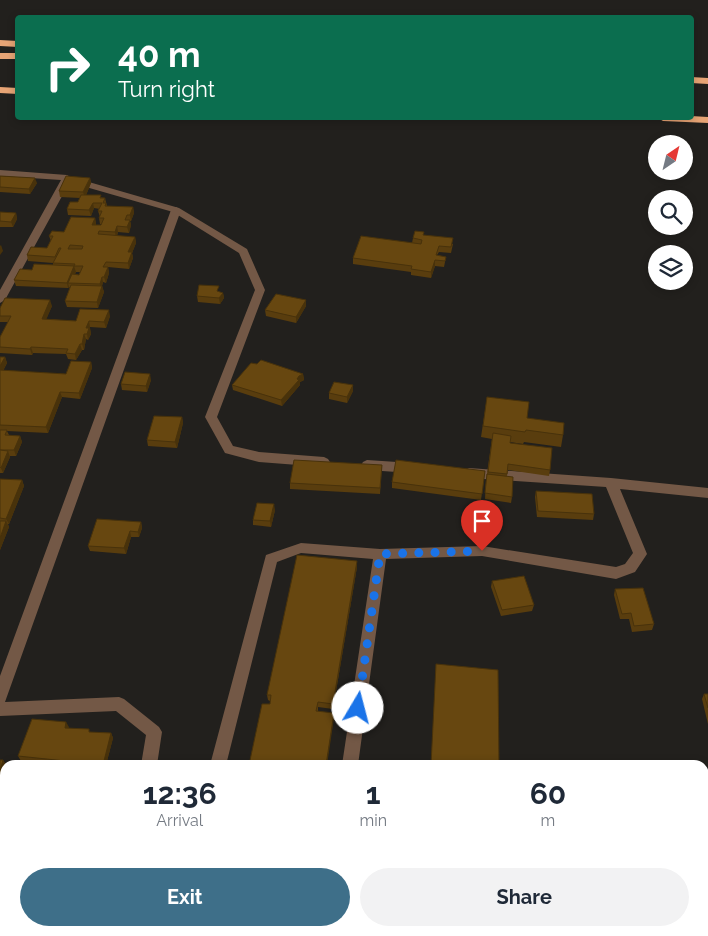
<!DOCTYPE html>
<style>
body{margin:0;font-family:Raleway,sans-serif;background:#f2f2f3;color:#1f2937;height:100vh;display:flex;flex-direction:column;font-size:19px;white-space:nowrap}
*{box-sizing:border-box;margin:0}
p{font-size:16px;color:#747a83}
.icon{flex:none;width:28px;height:28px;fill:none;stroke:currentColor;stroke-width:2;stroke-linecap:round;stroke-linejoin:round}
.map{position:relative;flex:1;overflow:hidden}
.drawer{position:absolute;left:0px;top:760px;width:709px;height:176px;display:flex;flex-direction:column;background:#fff;border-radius:15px 15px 0 0;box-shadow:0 2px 8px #0003}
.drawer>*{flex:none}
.top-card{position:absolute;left:15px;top:15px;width:679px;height:105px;border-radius:5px;box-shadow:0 2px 8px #0003;background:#0b6e4f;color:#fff;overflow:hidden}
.needle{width:32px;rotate:35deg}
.tools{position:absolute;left:648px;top:135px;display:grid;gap:10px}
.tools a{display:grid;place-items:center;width:45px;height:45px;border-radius:50%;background:#fff;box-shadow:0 2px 8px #0003;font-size:25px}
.pin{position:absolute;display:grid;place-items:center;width:42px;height:42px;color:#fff;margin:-51px -21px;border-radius:50% 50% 50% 0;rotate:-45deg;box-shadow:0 0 5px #0007}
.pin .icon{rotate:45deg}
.me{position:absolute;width:55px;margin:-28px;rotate:8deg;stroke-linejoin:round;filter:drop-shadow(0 0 4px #0008)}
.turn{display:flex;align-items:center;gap:18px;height:105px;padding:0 20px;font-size:22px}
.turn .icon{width:65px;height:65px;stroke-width:2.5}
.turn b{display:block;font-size:35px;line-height:42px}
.eta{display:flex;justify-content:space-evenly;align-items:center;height:85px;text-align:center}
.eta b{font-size:30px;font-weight:700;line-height:35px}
.primary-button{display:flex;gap:10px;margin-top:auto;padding:10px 20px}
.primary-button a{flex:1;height:58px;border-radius:30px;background:#3e6f89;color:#fff;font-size:20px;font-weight:700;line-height:58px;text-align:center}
.primary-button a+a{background:#f2f2f3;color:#1f2937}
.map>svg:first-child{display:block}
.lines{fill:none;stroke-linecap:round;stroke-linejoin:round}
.lane{fill:#735846;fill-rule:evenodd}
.street{fill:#735846;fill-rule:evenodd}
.highway{fill:#e7a475;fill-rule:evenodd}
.wall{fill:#593d0e;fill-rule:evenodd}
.shaded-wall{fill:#48320b}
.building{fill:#674710;stroke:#48320b;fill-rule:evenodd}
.route{stroke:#1a73e8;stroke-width:9;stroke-dasharray:0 16.2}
</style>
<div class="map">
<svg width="708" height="936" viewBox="0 0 708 936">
<rect width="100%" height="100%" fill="#22201d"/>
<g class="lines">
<g class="lane">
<path d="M 75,178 L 179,208 L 247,249 L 265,290 L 217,417 L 233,446 L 259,452 L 324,457 L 328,459 L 330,462 L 328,465 L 324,467 L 259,462 L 225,453 L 205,417 L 255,290 L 239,253 L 173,212 L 72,183 L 70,181 Z"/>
<path d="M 367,460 L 412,463 L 416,465 L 418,468 L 416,471 L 412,473 L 367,470 L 363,468 L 361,465 L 363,462 Z"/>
<path d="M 469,468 L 611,478 L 708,488 L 708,498 L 620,489 L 647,554 L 635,572 L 616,579 L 482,556 L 386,559 L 358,765 L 342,765 L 373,559 L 301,553 L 277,562 L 226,765 L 210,765 L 266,555 L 301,543 L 380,549 L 482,546 L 616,567 L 625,564 L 633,553 L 606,487 L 469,478 L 465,476 L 463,473 L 465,470 Z"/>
</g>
<g class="street">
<path d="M 0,170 L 67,175 L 72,178 L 5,300 L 0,303 L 0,290 L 61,180 L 0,176 Z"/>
<path d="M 176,207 L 181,210 L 5,702 L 119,697 L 124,699 L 159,727 L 162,732 L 157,765 L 141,765 L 146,735 L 116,711 L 0,716 L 0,676 L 171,210 Z"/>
<path d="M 162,931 L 180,931 L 179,936 L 161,936 Z"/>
<path d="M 234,931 L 275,931 L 277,936 L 236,936 Z"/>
</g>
<g class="highway">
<path d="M 0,40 L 18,41 L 18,47 L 0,46 Z"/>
<rect x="0" y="53" width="18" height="6"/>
<path d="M 691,77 L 708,78 L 708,84 L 691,83 Z"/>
<path d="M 0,87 L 18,88 L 18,94 L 0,93 Z"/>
<path d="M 691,116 L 708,117 L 708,123 L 663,121 L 658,118 Z"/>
</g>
</g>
<g class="wall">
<path d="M 0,176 L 37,183 L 30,194 L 0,192 Z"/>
<path d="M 90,178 L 91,183 L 86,195 L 105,198 L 107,206 L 133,207 L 134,213 L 131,221 L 130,221 L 131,225 L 129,233 L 118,232 L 117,236 L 135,237 L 136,243 L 132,253 L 133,258 L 129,269 L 108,267 L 109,273 L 106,283 L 103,282 L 102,286 L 104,292 L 98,308 L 67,307 L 65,301 L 70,288 L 69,287 L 68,288 L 16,286 L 14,280 L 32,270 L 53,265 L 53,263 L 28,261 L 27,255 L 47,248 L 51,241 L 49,236 L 64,232 L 95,218 L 96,224 L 96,225 L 101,225 L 101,224 L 100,224 L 99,218 L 100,217 L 98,211 L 100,209 L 94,208 L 91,216 L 68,215 L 67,209 L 78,202 L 80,198 L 60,197 L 59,191 ZM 76,272 L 80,272 L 79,275 L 75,274 Z"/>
<path d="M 0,212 L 16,213 L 17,219 L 13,227 L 0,227 Z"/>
<path d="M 424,232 L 423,235 L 453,244 L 451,253 L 439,252 L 437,255 L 446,257 L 444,267 L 435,266 L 431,278 L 411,275 L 411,272 L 353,264 L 353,258 L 412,243 L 413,238 Z"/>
<path d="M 219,292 L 223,293 L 224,298 L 220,304 L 198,302 L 197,296 Z"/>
<path d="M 52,306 L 46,319 L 76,321 L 110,316 L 106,328 L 90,327 L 90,329 L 91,334 L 88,340 L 86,339 L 84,350 L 82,350 L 76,360 L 68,359 L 66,354 L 33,353 L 32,355 L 0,353 L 0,337 L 8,322 L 0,322 L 0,308 Z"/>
<path d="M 306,306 L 296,323 L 266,316 L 265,310 Z"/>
<path d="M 0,357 L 5,357 L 7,363 L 3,371 L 66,374 L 91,362 L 92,368 L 80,399 L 62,397 L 48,433 L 7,431 L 9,435 L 20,436 L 22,442 L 16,456 L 10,456 L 10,457 L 3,473 L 0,473 Z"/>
<path d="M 257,364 L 303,374 L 304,380 L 300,382 L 300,385 L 282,406 L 233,390 L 232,385 Z"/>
<path d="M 151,380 L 147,392 L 122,390 L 121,384 Z"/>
<path d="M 353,391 L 347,403 L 329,399 L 329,393 Z"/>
<path d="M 487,397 L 527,418 L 563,435 L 561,447 L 524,442 L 523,444 L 510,442 L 510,443 L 550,470 L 549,476 L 508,470 L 507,476 L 512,497 L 511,503 L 485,499 L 486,480 L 492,439 L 481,437 Z"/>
<path d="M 182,417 L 183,423 L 177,448 L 148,446 L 147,440 Z"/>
<path d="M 382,465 L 380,494 L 290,489 L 290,483 Z"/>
<path d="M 485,471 L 481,500 L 392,488 L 392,482 Z"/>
<path d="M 0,479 L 22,480 L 24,486 L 9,524 L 8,524 L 9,527 L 0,550 Z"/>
<path d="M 536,491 L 594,514 L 593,520 L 537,517 L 535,497 Z"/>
<path d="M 275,510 L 271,527 L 253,525 L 253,520 Z"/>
<path d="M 141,522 L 142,528 L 139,537 L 131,537 L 126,554 L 90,551 L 88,546 Z"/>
<path d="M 357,561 L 357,567 L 333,709 L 318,707 L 318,711 L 334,718 L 270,704 L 270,701 L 268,700 L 267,695 Z"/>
<path d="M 492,581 L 534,605 L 532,611 L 501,616 L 491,587 Z"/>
<path d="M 615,589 L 654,624 L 652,630 L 632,632 L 629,619 L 620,619 L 614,595 Z"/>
<path d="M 704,694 L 708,694 L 708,724 L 702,699 Z"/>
<path d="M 69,727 L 68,728 L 91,732 L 111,733 L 113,738 L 106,765 L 61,765 L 21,761 L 18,756 Z"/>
<path d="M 0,760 L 3,760 L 6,765 L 5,765 L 5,892 L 0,892 Z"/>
</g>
<g class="shaded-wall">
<path d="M 35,178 L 37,183 L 30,194 L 29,189 Z"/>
<path d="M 90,178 L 91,183 L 85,198 L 83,192 Z"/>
<path d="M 93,203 L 94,208 L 91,216 L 89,210 Z"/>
<path d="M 133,207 L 134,213 L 131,221 L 130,215 Z"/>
<path d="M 16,213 L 17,219 L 13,227 L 11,222 Z"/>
<path d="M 95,218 L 96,224 L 94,231 L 92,225 Z"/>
<path d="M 130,220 L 131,225 L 129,233 L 127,227 Z"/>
<path d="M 117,226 L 118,232 L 116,238 L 115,232 Z"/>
<path d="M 135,237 L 136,243 L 132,253 L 133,258 L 129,269 L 128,263 L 128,252 Z"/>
<path d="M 1,245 L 3,251 L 0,255 L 0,246 Z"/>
<path d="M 435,260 L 435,266 L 431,278 L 431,272 Z"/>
<path d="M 74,266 L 76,272 L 71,283 L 68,283 L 69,287 L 68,288 L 67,283 Z"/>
<path d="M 108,267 L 109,273 L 106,283 L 104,277 Z"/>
<path d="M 102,277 L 103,282 L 102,286 L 104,292 L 98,308 L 97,302 L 101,290 L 100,284 Z"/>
<path d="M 223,293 L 224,298 L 220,304 L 219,298 Z"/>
<path d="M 50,300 L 52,306 L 44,325 L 42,319 Z"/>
<path d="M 306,300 L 306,306 L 296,323 L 296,317 Z"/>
<path d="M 109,310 L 110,316 L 106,328 L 104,322 Z"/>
<path d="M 89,321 L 91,334 L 88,340 L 86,328 Z"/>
<path d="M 84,334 L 86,339 L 84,350 L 82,344 Z"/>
<path d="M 80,344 L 82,350 L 76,360 L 75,354 Z"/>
<path d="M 31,347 L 33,353 L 32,355 L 30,349 Z"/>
<path d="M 5,357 L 7,363 L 0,376 L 0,366 Z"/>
<path d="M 91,362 L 92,368 L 80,399 L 79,393 Z"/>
<path d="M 150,374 L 151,380 L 147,392 L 146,386 Z"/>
<path d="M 303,374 L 304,380 L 300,382 L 300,385 L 282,406 L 281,400 L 299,376 Z"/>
<path d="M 353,385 L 353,391 L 347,403 L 347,397 Z"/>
<path d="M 60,392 L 62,397 L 48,433 L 46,427 Z"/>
<path d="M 182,417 L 183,423 L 177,448 L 175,442 Z"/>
<path d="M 20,436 L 22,442 L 16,456 L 14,450 Z"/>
<path d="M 8,451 L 10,457 L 3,473 L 1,468 Z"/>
<path d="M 22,480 L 24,486 L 9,524 L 6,519 Z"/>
<path d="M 274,504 L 275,510 L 271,527 L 270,521 Z"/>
<path d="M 6,521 L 9,527 L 0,550 L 0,538 Z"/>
<path d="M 141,522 L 142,528 L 139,537 L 138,532 Z"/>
<path d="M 130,531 L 131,537 L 126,554 L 124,548 Z"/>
<path d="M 357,561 L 357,567 L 333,709 L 333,704 Z"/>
<path d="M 334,713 L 334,718 L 327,765 L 326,765 Z"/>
<path d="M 66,722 L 69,727 L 67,733 L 65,728 Z"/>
<path d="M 111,733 L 113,738 L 106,765 L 103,765 Z"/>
<path d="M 3,760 L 6,765 L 5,765 L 5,769 L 3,774 L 0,770 Z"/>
<path d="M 5,778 L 5,792 L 3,797 L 0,792 Z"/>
</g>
<g class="building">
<path d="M 0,176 L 35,178 L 29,189 L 0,187 Z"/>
<path d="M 66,176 L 90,178 L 83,192 L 59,191 Z"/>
<path d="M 81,195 L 101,195 L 100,198 L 105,198 L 103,203 L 106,203 L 105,206 L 133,207 L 130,215 L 127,215 L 125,220 L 130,220 L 127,227 L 117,226 L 115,232 L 99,231 L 98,234 L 135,237 L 128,252 L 132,252 L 128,263 L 106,262 L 103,267 L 108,267 L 104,277 L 102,277 L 100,284 L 68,283 L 72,274 L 79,275 L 83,266 L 74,266 L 67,283 L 14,280 L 20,269 L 32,270 L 34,264 L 74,266 L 75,264 L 53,263 L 61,248 L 59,248 L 55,257 L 27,255 L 31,247 L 47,248 L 53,236 L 49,236 L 52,231 L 64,232 L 71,217 L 95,218 L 92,225 L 101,225 L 104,218 L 99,218 L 102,211 L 98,211 L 102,203 L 93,203 L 89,210 L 67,209 L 70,202 L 78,202 ZM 70,245 L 83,246 L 82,249 L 68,249 Z"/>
<path d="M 0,212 L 16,213 L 11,222 L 0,221 Z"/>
<path d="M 415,231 L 424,232 L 423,235 L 453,238 L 451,247 L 439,246 L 436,255 L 446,257 L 445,261 L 435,260 L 431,272 L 411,269 L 412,266 L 353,258 L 361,236 L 421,244 L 422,240 L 413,238 Z"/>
<path d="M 71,285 L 102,286 L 97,302 L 65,301 Z"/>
<path d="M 199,285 L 219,286 L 217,291 L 223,293 L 219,298 L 197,296 Z"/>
<path d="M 276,294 L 306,300 L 296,317 L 265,310 Z"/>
<path d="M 5,298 L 50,300 L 42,319 L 76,321 L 80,309 L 109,310 L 104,322 L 89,321 L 86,328 L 89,328 L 87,334 L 84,334 L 82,344 L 80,344 L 75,354 L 66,353 L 68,349 L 31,347 L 30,349 L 0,347 L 0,337 L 11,316 L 0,316 L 0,308 Z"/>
<path d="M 0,357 L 5,357 L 0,366 Z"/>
<path d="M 261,360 L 303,374 L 299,376 L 297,379 L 299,380 L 281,400 L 232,385 L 251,363 L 257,364 Z"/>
<path d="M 71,361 L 91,362 L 79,393 L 60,392 L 46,427 L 0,425 L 0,370 L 66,374 Z"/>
<path d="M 125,372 L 150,374 L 146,386 L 121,384 Z"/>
<path d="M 334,382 L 353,385 L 347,397 L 329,393 Z"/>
<path d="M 487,397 L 529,402 L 527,418 L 564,423 L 563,435 L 526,430 L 525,432 L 483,426 Z"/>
<path d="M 154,416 L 182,417 L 175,442 L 147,440 Z"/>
<path d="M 0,430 L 7,430 L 5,435 L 20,436 L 14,450 L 0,450 Z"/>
<path d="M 493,433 L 511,436 L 510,443 L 552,448 L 550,470 L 508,464 L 507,474 L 488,472 Z"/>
<path d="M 0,450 L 8,451 L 1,468 L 0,467 Z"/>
<path d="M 294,460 L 382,465 L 380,488 L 290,483 Z"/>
<path d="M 396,460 L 485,471 L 482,494 L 392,482 Z"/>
<path d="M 487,474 L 513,477 L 512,497 L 485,493 Z"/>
<path d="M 0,479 L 22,480 L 6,519 L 0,518 Z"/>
<path d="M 536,491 L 592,494 L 594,514 L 538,511 Z"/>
<path d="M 257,503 L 274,504 L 270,521 L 253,520 Z"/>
<path d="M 97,519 L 141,522 L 138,532 L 130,531 L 124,548 L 88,546 Z"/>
<path d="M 0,521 L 6,521 L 0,538 Z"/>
<path d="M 297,555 L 357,561 L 333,704 L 318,702 L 316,711 L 334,713 L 326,765 L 249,765 L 262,704 L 270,704 L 271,695 L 267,695 Z"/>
<path d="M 524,576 L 534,605 L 502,610 L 492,581 Z"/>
<path d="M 643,588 L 654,624 L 634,626 L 631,613 L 622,614 L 615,589 Z"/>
<path d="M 436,664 L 498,670 L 499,765 L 431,765 Z"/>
<path d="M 704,694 L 708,694 L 708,708 Z"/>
<path d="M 32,719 L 66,722 L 65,728 L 89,729 L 89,732 L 111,733 L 103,765 L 18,756 Z"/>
<path d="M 0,760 L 3,760 L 0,770 L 5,770 L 5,778 L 0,792 L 5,792 L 5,839 L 0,839 Z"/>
<rect x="0" y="842" width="5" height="46"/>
</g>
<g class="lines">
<path class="route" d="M 358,708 L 380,554 L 482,551"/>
</g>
</svg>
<div class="tools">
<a><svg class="needle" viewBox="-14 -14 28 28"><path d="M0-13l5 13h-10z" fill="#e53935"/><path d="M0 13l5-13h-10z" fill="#747a83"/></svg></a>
<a><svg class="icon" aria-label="search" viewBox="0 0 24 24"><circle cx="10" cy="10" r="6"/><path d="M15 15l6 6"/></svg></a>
<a><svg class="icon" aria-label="layers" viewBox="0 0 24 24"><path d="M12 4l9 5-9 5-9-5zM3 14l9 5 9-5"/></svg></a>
</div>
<div class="pin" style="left:482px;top:551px;background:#d93025"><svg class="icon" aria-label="arrive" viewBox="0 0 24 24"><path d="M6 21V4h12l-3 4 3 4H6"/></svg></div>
<svg class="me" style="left:358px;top:708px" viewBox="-20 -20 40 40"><circle r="19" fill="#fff"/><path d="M0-13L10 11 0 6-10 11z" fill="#1a73e8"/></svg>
<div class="top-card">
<div class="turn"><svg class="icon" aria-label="right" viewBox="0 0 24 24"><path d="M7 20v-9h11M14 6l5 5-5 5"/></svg><div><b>40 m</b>Turn right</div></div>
</div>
<section class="drawer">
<div class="eta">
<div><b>12:36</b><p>Arrival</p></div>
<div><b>1</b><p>min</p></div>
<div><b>60</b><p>m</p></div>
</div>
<div class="primary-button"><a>Exit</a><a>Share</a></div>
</section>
</div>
